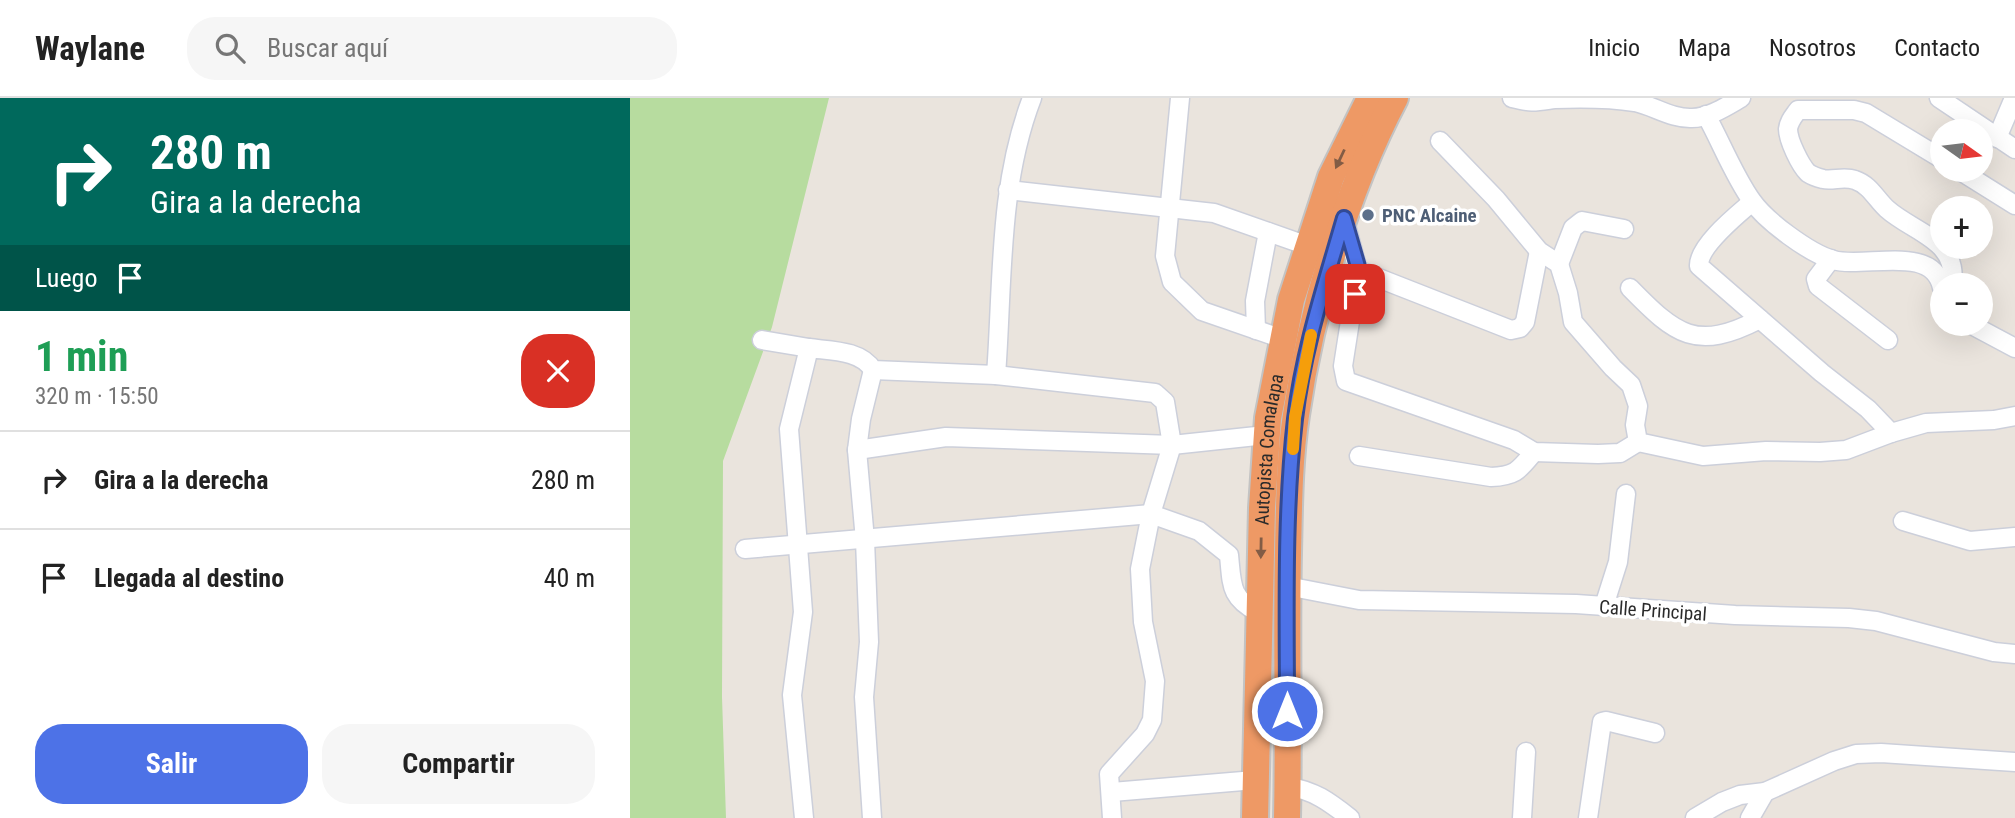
<!DOCTYPE html>
<html lang="es">
<meta charset="utf-8">
<style>
body{margin:0;font-family:"Roboto Condensed",sans-serif;background:#f6f6f6;color:#222;height:100vh;display:flex;flex-direction:column;font-size:26px;white-space:nowrap}
*{box-sizing:border-box;margin:0}
p{font-size:23px;color:#767676}
.icon{flex:none;width:38px;height:38px;fill:none;stroke:currentColor;stroke-width:2;stroke-linecap:round;stroke-linejoin:round}
.map{position:relative;flex:1;overflow:hidden}
.side{display:flex;flex-direction:column;background:#fff;width:630px}
.side>*{flex:none}
.hud{background:#00695c;color:#fff;overflow:hidden}
.needle{width:46px;rotate:104deg}
.buttons{position:absolute;left:1300px;top:21px;display:grid;gap:14px}
.buttons a{display:grid;place-items:center;width:63px;height:63px;border-radius:50%;background:#fff;box-shadow:0 7px 28px #0002;font-size:35px}
.pin{position:absolute;display:grid;place-items:center;width:60px;height:60px;color:#fff;margin:-30px;border-radius:14px;box-shadow:0 4px 10px #0006}
.me{position:absolute;width:77px;margin:-38px;rotate:0deg;stroke-linejoin:round;filter:drop-shadow(0 0 5px #0008)}
.turn{display:flex;align-items:center;gap:24px;height:147px;padding:0 35px;font-size:32px}
.turn .icon{width:91px;height:91px;stroke-width:2.5}
.turn b{display:block;font-size:49px;line-height:60px}
.then{display:flex;align-items:center;height:66px;padding:0 35px;background:#0003;gap:14px;font-size:26px}
.round{display:grid;place-items:center;flex:none;width:74px;height:74px;border-radius:28px;background:#f6f6f6}
.headline{display:flex;align-items:center;justify-content:space-between;height:119px;padding:0 35px}
h1{font-size:42px;font-weight:700;line-height:52px;color:#1e9e55}
.action{display:flex;gap:14px;margin-top:auto;padding:14px 35px}
.action a{flex:1;height:80px;border-radius:28px;background:#4d72e7;color:#fff;font-size:28px;font-weight:700;line-height:80px;text-align:center}
.action a+a{background:#f6f6f6;color:#222}
ul{padding:0;list-style:none}
li{display:flex;align-items:center;gap:21px;height:98px;padding:0 35px;border-top:2px solid #e0e0e0}
li div{flex:1}
li b{display:block;font-size:26px}
li em{font-style:normal}
header{display:flex;align-items:center;gap:42px;box-sizing:border-box;height:98px;padding:0 35px;background:#fff;border-bottom:2px solid #e0e0e0}
header strong{font-size:33px}
nav{display:flex;gap:38px;margin-inline-start:auto;font-size:24px}
.search{width:490px;height:63px;background:#f6f6f6;display:flex;align-items:center;gap:18px;box-sizing:border-box;padding:0 24px;border-radius:28px;color:#767676;font-size:26px}
main{display:flex;flex:1;min-height:0}
.map>svg:first-child{display:block}
.green{fill:#b7dc9f}
.lines{fill:none;stroke-linecap:round;stroke-linejoin:round}
.minor-casing{stroke:#cccfda;stroke-width:21}
.highway-casing{stroke:#c3c3c3;stroke-width:30}
.minor{stroke:#fff;stroke-width:18}
.highway{stroke:#ee9965;stroke-width:26}
.oneway{fill:#825c45}
.route-casing{stroke:#324a96;stroke-width:18}
.route{stroke:#4d72e7;stroke-width:12}
.slow{stroke:#f59e0b;stroke-width:12}
.service-dot{fill:#5c6f8a;stroke:#fff;stroke-width:2.5}
.labels{text-anchor:middle;stroke-width:7;stroke-linejoin:round;paint-order:stroke}
.service-label{font-size:19px;font-weight:bold;fill:#4e5e75;stroke:#fff;text-anchor:start}
.street-label{font-size:19px;fill:#2a2a2a;stroke:#fff}
</style>
<header>
<strong>Waylane</strong>
<div class="search"><svg class="icon" aria-label="search" viewBox="0 0 24 24"><circle cx="10" cy="10" r="6"/><path d="M15 15l6 6"/></svg>Buscar aquí</div>
<nav><a>Inicio</a><a>Mapa</a><a>Nosotros</a><a>Contacto</a></nav>
</header>
<main>
<section class="side">
<div class="hud">
<div class="turn"><svg class="icon" aria-label="right" viewBox="0 0 24 24"><path d="M7 20v-9h11M14 6l5 5-5 5"/></svg><div><b>280 m</b>Gira a la derecha</div></div>
<div class="then">Luego<svg class="icon" aria-label="arrive" viewBox="0 0 24 24"><path d="M6 21V4h12l-3 4 3 4H6"/></svg></div>
</div>
<div class="headline"><div><h1>1 min</h1><p>320 m · 15:50</p></div><a class="round" style="background:#d93025;color:#fff"><svg class="icon" aria-label="close" viewBox="0 0 24 24"><path d="M6 6l12 12M18 6L6 18"/></svg></a></div>
<ul>
<li><svg class="icon" aria-label="right" viewBox="0 0 24 24"><path d="M7 20v-9h11M14 6l5 5-5 5"/></svg><div><b>Gira a la derecha</b></div><em>280 m</em></li>
<li><svg class="icon" aria-label="arrive" viewBox="0 0 24 24"><path d="M6 21V4h12l-3 4 3 4H6"/></svg><div><b>Llegada al destino</b></div><em>40 m</em></li>
</ul>
<div class="action"><a>Salir</a><a>Compartir</a></div>
</section>
<div class="map">
<svg width="1385" height="720" viewBox="0 0 1385 720">
<rect width="100%" height="100%" fill="#eae4dd"/>
<path class="green" d="M 0,0 L 199,0 L 142,229 L 93,363 L 92,599 L 96,720 L 0,720 Z"/>
<g class="lines">
<defs>
<g id="minor">
<path d="M 550,0 L 535,158 L 542,184 L 572,213 L 653,241"/>
<path d="M 882,0 C 903,5 904,4 924,1 C 950,0 979,0 1005,4 C 1024,8 1042,21 1062,20 C 1079,20 1097,8 1111,0"/>
<path d="M 1309,0 L 1385,51"/>
<path d="M 1076,17 C 1091,44 1104,78 1122,103 C 1136,123 1179,155 1203,162 C 1234,171 1304,145 1312,190"/>
<path d="M 1367,40 L 1384,0"/>
<path d="M 810,43 L 866,101 L 909,153 L 929,166 L 938,195 L 943,224 L 983,270 L 1001,287 L 1008,308 L 1005,327 L 1008,344 L 1073,358 L 1136,353 L 1190,354 L 1216,352 L 1261,335 L 1296,325 L 1364,322 L 1385,318"/>
<path d="M 1312,61 L 1236,15 L 1224,12 L 1168,12 C 1163,19 1159,23 1158,31 C 1158,42 1170,67 1178,75 C 1181,77 1189,80 1193,81 C 1203,83 1214,78 1225,82 C 1240,87 1246,101 1257,111 C 1284,135 1329,142 1322,187"/>
<path d="M 1329,72 L 1385,107"/>
<path d="M 378,92 L 584,115 L 678,148"/>
<path d="M 1122,104 C 1107,117 1068,148 1069,168 L 1192,275 L 1238,311 L 1261,335"/>
<path d="M 714,120 L 728,172 L 881,232 L 890,230 L 895,224 L 909,153"/>
<path d="M 1201,161 L 1186,181 L 1188,188 L 1258,242"/>
<path d="M 929,166 L 943,130 L 952,123 L 994,131"/>
<path d="M 728,172 L 713,268 L 716,283 L 884,342 L 904,354 L 968,356 L 990,355 L 1008,344"/>
<path d="M 1000,190 C 1046,237 1066,254 1130,221"/>
<path d="M 1340,226 L 1385,250"/>
<path d="M 626,232 L 625,203 L 638,134"/>
<path d="M 132,242 L 179,250"/>
<path d="M 366,277 L 525,295 L 535,304 L 542,347 L 521,416 L 510,471 L 513,524 L 525,583 L 522,622 L 515,636 L 479,676 L 482,720"/>
<path d="M 227,352 L 316,339 L 542,347 L 636,337"/>
<path d="M 729,358 L 861,379 C 886,378 889,372 904,354"/>
<path d="M 1273,423 L 1340,443 L 1385,439"/>
<path d="M 115,451 L 521,416 L 569,433 L 599,457 C 602,488 600,500 629,515"/>
<path d="M 657,488 L 729,502 L 946,506 L 1105,517 L 1219,520 L 1246,523 L 1364,554 L 1385,556"/>
<path d="M 974,508 L 988,464 L 996,396"/>
<path d="M 657,688 C 685,693 698,703 720,720"/>
<path d="M 482,694 L 625,682"/>
<path d="M 174,720 L 162,597 L 173,514 L 159,331 L 179,250 C 201,253 231,252 243,272 L 366,277 C 373,185 368,88 402,0"/>
<path d="M 242,720 L 234,599 L 239,544 L 235,442 L 227,352 L 231,321 L 243,272"/>
<path d="M 892,720 L 896,654"/>
<path d="M 958,720 L 972,624 L 976,623 L 1025,635"/>
<path d="M 1065,720 L 1092,704 L 1110,697 L 1135,694 L 1204,663 L 1226,656 L 1251,655 L 1385,664"/>
<path d="M 1120,720 L 1135,694"/>
</g>
<g id="highway">
<path id="s1" d="M 625,720 L 632,410 L 638,320 L 661,202 L 701,79 L 740,0"/>
<path d="M 657,720 C 659,632 656,543 658,455 C 659,409 659,363 666,317 C 681,213 716,93 765,0"/>
</g>
</defs>
<use href="#minor" class="minor-casing"/>
<use href="#highway" class="highway-casing"/>
<use href="#minor" class="minor"/>
<use href="#highway" class="highway"/>
</g>
<defs><path id="oneway-solid" d="M-6-.8H1V-3.2L6.5 0L1 3.2V.8H-6Z" transform="scale(1.75)"/></defs>
<g class="oneway">
<use href="#oneway-solid" transform="translate(710 61) rotate(115)"/>
<use href="#oneway-solid" transform="translate(631 450) rotate(91)"/>
</g>
<g class="lines">
<defs>
<path id="route" d="M 657,613 C 657,516 654,417 665,321 C 673,252 695,186 714,120 L 729,172 L 725,196"/>
</defs>
<use href="#route" class="route-casing"/>
<use href="#route" class="route"/>
<path class="slow" d="M 663,351 L 665,319 L 681,237"/>
</g>
<circle class="service-dot" cx="738" cy="117" r="7"/>
<g class="labels">
<g class="service-label">
<text x="752" y="124">PNC Alcaine</text>
</g>
<g class="street-label">
<text dy="7" stroke="none"><textPath href="#s1" startOffset="369">Autopista Comalapa</textPath></text>
<text transform="translate(1023 512) rotate(4)" y="7">Calle Principal</text>
</g>
</g>
</svg>
<div class="buttons">
<a><svg class="needle" viewBox="-14 -14 28 28"><path d="M0-13l5 13h-10z" fill="#e53935"/><path d="M0 13l5-13h-10z" fill="#767676"/></svg></a>
<a>+</a>
<a>−</a>
</div>
<div class="pin" style="left:725px;top:196px;background:#d93025"><svg class="icon" aria-label="arrive" viewBox="0 0 24 24"><path d="M6 21V4h12l-3 4 3 4H6"/></svg></div>
<svg class="me" style="left:657px;top:613px" viewBox="-20 -20 40 40"><circle r="17" fill="#4d72e7" stroke="#fff" stroke-width="3"/><path d="M0-11L8 9 0 5-8 9z" fill="#fff"/></svg>
</div>
</main>
